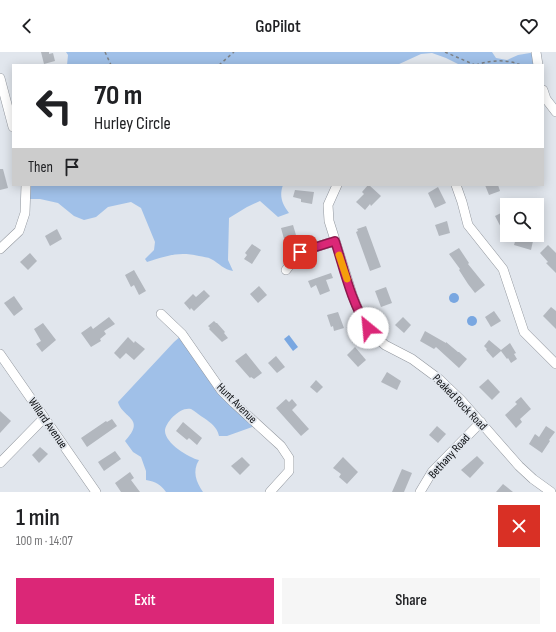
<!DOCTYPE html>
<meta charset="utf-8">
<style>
body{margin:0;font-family:"Sofia Sans Condensed",sans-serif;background:#f6f6f6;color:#202124;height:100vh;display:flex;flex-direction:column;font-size:15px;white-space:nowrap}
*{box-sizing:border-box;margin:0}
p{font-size:13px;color:#757577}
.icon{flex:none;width:22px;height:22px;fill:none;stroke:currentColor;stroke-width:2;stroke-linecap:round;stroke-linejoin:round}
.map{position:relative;height:440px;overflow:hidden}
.sheet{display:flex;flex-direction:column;background:#fff;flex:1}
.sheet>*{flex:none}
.top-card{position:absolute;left:12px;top:12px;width:532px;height:122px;border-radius:0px;box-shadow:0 2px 10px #0003;background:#fff;color:#202124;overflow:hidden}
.controls{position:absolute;left:500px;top:146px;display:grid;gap:8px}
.controls a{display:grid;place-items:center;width:44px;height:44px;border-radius:0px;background:#fff;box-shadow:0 2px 10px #0003;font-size:20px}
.pin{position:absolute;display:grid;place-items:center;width:34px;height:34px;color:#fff;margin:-17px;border-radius:8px;box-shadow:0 2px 6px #0006}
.me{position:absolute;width:44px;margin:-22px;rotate:332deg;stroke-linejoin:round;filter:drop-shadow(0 0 3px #0008)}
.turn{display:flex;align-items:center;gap:14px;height:84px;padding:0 16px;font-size:18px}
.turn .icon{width:52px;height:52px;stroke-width:2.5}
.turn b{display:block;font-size:28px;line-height:34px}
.then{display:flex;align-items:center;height:38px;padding:0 16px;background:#0003;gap:8px;font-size:15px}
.round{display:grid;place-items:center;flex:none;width:42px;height:42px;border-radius:0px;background:#f6f6f6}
.overview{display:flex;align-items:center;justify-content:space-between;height:68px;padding:0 16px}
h1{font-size:24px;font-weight:600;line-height:30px}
.button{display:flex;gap:8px;margin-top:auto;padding:8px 16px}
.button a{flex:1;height:46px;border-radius:0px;background:#db2777;color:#fff;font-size:16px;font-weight:600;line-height:46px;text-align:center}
.button a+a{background:#f6f6f6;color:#202124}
header{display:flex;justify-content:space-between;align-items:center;height:52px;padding:0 16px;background:#fff;font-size:18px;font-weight:600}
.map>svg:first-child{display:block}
.green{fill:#a0c0e8}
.water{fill:#79a7e1}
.building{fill:#b2b7be}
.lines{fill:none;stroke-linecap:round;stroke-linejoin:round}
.minor-casing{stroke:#91969d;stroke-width:10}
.path{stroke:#7c8085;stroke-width:1.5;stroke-dasharray:3 3;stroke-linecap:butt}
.minor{stroke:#fff;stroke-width:9}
.route-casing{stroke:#8e194d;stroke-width:10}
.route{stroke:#db2777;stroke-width:7}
.slow{stroke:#f59e0b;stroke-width:7}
.labels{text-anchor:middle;stroke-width:3.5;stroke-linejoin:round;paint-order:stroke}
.street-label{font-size:12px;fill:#0c0e11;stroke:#e1e6ed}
</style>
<header><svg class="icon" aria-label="back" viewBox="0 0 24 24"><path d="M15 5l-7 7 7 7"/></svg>GoPilot<svg class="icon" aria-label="heart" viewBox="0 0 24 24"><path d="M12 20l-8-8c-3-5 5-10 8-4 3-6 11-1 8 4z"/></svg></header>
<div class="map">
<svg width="556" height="440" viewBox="0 0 556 440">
<rect width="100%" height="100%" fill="#e1e6ed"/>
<g class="green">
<path d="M 66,0 L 492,0 L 496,6 L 507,8 L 518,3 L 536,0 L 539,13 L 460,13 L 446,6 L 432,1 L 421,2 L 397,13 L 67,13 L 68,3 Z"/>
<path d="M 27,133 L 283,133 C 279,144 282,152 289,161 L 278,165 L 260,149 L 247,155 L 229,166 L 228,208 L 233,219 C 224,218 219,211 211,207 C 208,205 203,205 199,204 C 178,199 167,204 147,210 L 145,207 L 154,198 L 155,190 L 141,156 L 131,150 L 108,155 L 96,165 L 84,168 L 74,164 L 58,151 L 40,147 L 28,147 Z"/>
<path d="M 182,283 L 255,374 L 227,384 L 219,384 C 217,375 211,371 204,366 C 200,364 195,359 191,357 C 181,354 165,370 165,379 C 165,391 189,406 199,408 C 192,419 196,430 203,440 L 166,440 C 160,432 156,430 146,428 L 146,419 L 141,405 L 133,400 L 125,389 C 147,366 122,366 118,350 L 174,290 Z"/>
</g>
<g class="water">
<circle cx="454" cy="246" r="5"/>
<circle cx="472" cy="269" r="5"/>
<path d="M 289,283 L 298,295 L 293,299 L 284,287 Z"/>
</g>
<g class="building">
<path d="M 41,0 L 49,0 L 49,2 L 53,1 L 55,9 L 44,12 Z"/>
<path d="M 0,117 L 3,117 L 8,136 L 0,138 Z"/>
<path d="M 368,133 L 369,133 L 381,144 L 371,154 L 370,152 L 365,158 L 356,150 L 364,142 L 362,140 Z"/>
<path d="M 485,133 L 498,133 L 500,139 L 489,143 Z"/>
<path d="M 438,135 L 446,151 L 435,156 L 428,141 Z"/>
<path d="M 295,138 L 314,140 L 312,152 L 301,150 L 301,147 L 293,145 Z"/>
<path d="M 503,160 L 505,165 L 507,164 L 507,187 L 495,164 Z"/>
<path d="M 447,169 L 450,181 L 439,184 L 435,173 Z"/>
<path d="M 293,173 L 296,183 L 284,187 L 281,176 Z"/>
<path d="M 366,174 L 381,215 L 370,219 L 356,180 L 358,179 L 357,177 Z"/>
<path d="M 57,177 L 62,187 L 50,194 L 45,184 Z"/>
<path d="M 517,183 L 529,185 L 528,188 L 533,189 L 531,198 L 514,193 Z"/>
<path d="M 252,192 L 261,198 L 252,212 L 244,207 L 247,203 L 245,201 Z"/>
<path d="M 548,193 L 556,201 L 556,221 L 546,211 L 548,210 L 540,201 Z"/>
<path d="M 459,196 L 469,211 L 468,212 L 485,233 L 475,241 L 468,232 L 459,218 L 460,217 L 449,202 Z"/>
<path d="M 30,201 L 37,209 L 28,218 L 20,210 Z"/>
<path d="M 134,218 L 146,239 L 139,243 L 134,233 L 131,235 L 125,223 Z"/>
<path d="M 331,221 L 333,226 L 326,228 L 330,239 L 320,243 L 316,233 L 311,236 L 308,229 Z"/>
<path d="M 259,234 L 267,243 L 258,251 L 250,242 Z"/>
<path d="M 386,235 L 392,251 L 381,255 L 375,239 Z"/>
<path d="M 204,238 L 210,244 L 194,259 L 191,256 L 190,258 L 184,251 L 193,242 L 196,245 Z"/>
<path d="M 14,244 L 23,257 L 14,264 L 4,251 Z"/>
<path d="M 551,255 L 556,259 L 556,277 L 543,264 Z"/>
<path d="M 494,259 L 501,269 L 491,275 L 485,265 Z"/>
<path d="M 338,260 L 344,276 L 334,279 L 333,274 L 331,275 L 327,263 Z"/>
<path d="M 109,265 L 115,272 L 104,279 L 106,282 L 100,287 L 101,289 L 91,295 L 81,281 L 91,274 L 93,277 Z"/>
<path d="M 403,265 L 411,273 L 404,281 L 395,273 Z"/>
<path d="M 214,269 L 216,271 L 217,271 L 225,280 L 224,281 L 228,286 L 222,290 L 209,277 L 210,276 L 208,274 Z"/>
<path d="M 43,271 L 56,288 L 42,300 L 36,292 L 41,289 L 34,277 Z"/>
<path d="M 425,279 L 446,291 L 446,290 L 458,300 L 459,300 L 467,307 L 459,316 L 436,295 L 434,297 L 420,289 Z"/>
<path d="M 128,285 L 134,291 L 135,289 L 145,297 L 134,308 L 126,301 L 120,307 L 114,301 Z"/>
<path d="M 489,288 L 501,298 L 510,291 L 516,301 L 514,302 L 517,307 L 511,311 L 508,306 L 507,307 L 501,299 L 493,306 L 486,298 L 487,297 L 484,294 Z"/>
<path d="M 355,295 L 366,308 L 358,315 L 347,303 Z"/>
<path d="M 246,301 L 262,321 L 254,327 L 251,325 L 250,326 L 235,309 Z"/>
<path d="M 276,304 L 285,315 L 277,321 L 268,311 Z"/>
<path d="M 387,320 L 401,329 L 397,338 L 381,330 Z"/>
<path d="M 488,327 L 500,340 L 492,348 L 479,335 Z"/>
<path d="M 316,328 L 323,335 L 317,341 L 310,335 Z"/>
<path d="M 521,345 L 531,357 L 520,367 L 522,370 L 516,376 L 505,363 L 517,352 L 515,350 Z"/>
<path d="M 286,347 L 289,350 L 292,347 L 297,353 L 292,358 L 309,377 L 301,384 L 276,356 Z"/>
<path d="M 0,359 L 11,369 L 0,381 Z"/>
<path d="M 112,367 L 117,374 L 87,395 L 81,386 L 106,369 L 107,370 Z"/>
<path d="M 183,370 L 202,386 L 197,393 L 189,386 L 187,388 L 176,379 Z"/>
<path d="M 437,374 L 446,382 L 438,391 L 429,383 Z"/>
<path d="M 546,374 L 555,380 L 549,388 L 550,389 L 542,401 L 529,392 L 535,382 L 539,385 Z"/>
<path d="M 40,395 L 48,402 L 39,411 L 32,403 Z"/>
<path d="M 115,399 L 121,407 L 104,419 L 98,410 Z"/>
<path d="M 477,404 L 484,411 L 470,426 L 461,418 Z"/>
<path d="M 242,405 L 250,413 L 240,423 L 231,414 Z"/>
<path d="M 343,405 L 358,420 L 347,432 L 339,425 L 341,422 L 333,416 Z"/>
<path d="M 402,417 L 412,421 L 404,440 L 392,440 Z"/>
<path d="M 130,420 L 134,426 L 131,428 L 140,440 L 121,440 L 115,431 Z"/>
<path d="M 503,432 L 513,440 L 496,440 Z"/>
</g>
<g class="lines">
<defs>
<g id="minor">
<path d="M 536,0 L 538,13"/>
<path d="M 0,26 L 13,75"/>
<path d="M 543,38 L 546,47 L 556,60"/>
<path d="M 337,133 L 328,153 L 329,169 L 353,245 L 363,269 L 373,282 L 385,293 L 412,307 L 439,327 L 461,348 L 519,414 L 533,427 L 551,440"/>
<path d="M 456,133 L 462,150 L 468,173 L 503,217 L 524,280 L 556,312"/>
<path d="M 0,197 L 19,179 L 25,161 L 26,133"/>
<path d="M 286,218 L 300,200 L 335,189"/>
<path d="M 161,262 L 182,282 L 221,338 L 234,351 L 281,394 L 289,406 L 289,419 L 270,440"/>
<path d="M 0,302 L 96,440"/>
<path d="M 0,411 L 44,366"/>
<path d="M 420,440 L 432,420 L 481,370"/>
</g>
</defs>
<use href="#minor" class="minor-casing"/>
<g class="path">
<path d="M 105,0 L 111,13"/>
<path d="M 445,0 L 475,13"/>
<path d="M 219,13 L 234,0"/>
<path d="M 476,13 C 491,8 507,7 521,13"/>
</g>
<use href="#minor" class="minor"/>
</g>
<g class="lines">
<defs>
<path id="route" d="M 300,200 L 335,189 C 344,217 351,250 368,276"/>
</defs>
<use href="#route" class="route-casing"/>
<use href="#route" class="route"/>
<path class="slow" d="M 339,203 L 347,227"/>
</g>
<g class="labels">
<g class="street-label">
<text transform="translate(460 350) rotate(46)" y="4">Peaked Rock Road</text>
<text transform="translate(237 351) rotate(45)" y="4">Hunt Avenue</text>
<text transform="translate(48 371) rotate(55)" y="4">Willard Avenue</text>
<text transform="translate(449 404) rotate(-48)" y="4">Bethany Road</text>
</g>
</g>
</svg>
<div class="controls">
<a><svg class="icon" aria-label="search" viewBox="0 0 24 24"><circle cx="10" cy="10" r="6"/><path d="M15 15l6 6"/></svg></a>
</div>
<div class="pin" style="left:300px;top:200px;background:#d93025"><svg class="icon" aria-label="arrive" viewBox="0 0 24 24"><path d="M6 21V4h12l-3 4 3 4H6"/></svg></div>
<svg class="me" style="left:368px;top:276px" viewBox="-20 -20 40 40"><circle r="19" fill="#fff"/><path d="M0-13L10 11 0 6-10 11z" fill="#db2777"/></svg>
<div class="top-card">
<div class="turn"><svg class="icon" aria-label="left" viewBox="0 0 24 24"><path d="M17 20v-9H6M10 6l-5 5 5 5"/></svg><div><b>70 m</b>Hurley Circle</div></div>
<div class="then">Then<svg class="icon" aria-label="arrive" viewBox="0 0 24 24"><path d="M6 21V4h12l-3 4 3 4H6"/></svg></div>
</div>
</div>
<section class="sheet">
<div class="overview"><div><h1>1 min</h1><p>100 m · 14:07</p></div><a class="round" style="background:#d93025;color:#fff"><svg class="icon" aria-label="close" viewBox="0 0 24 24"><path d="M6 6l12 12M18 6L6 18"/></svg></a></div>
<div class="button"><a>Exit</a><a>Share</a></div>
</section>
